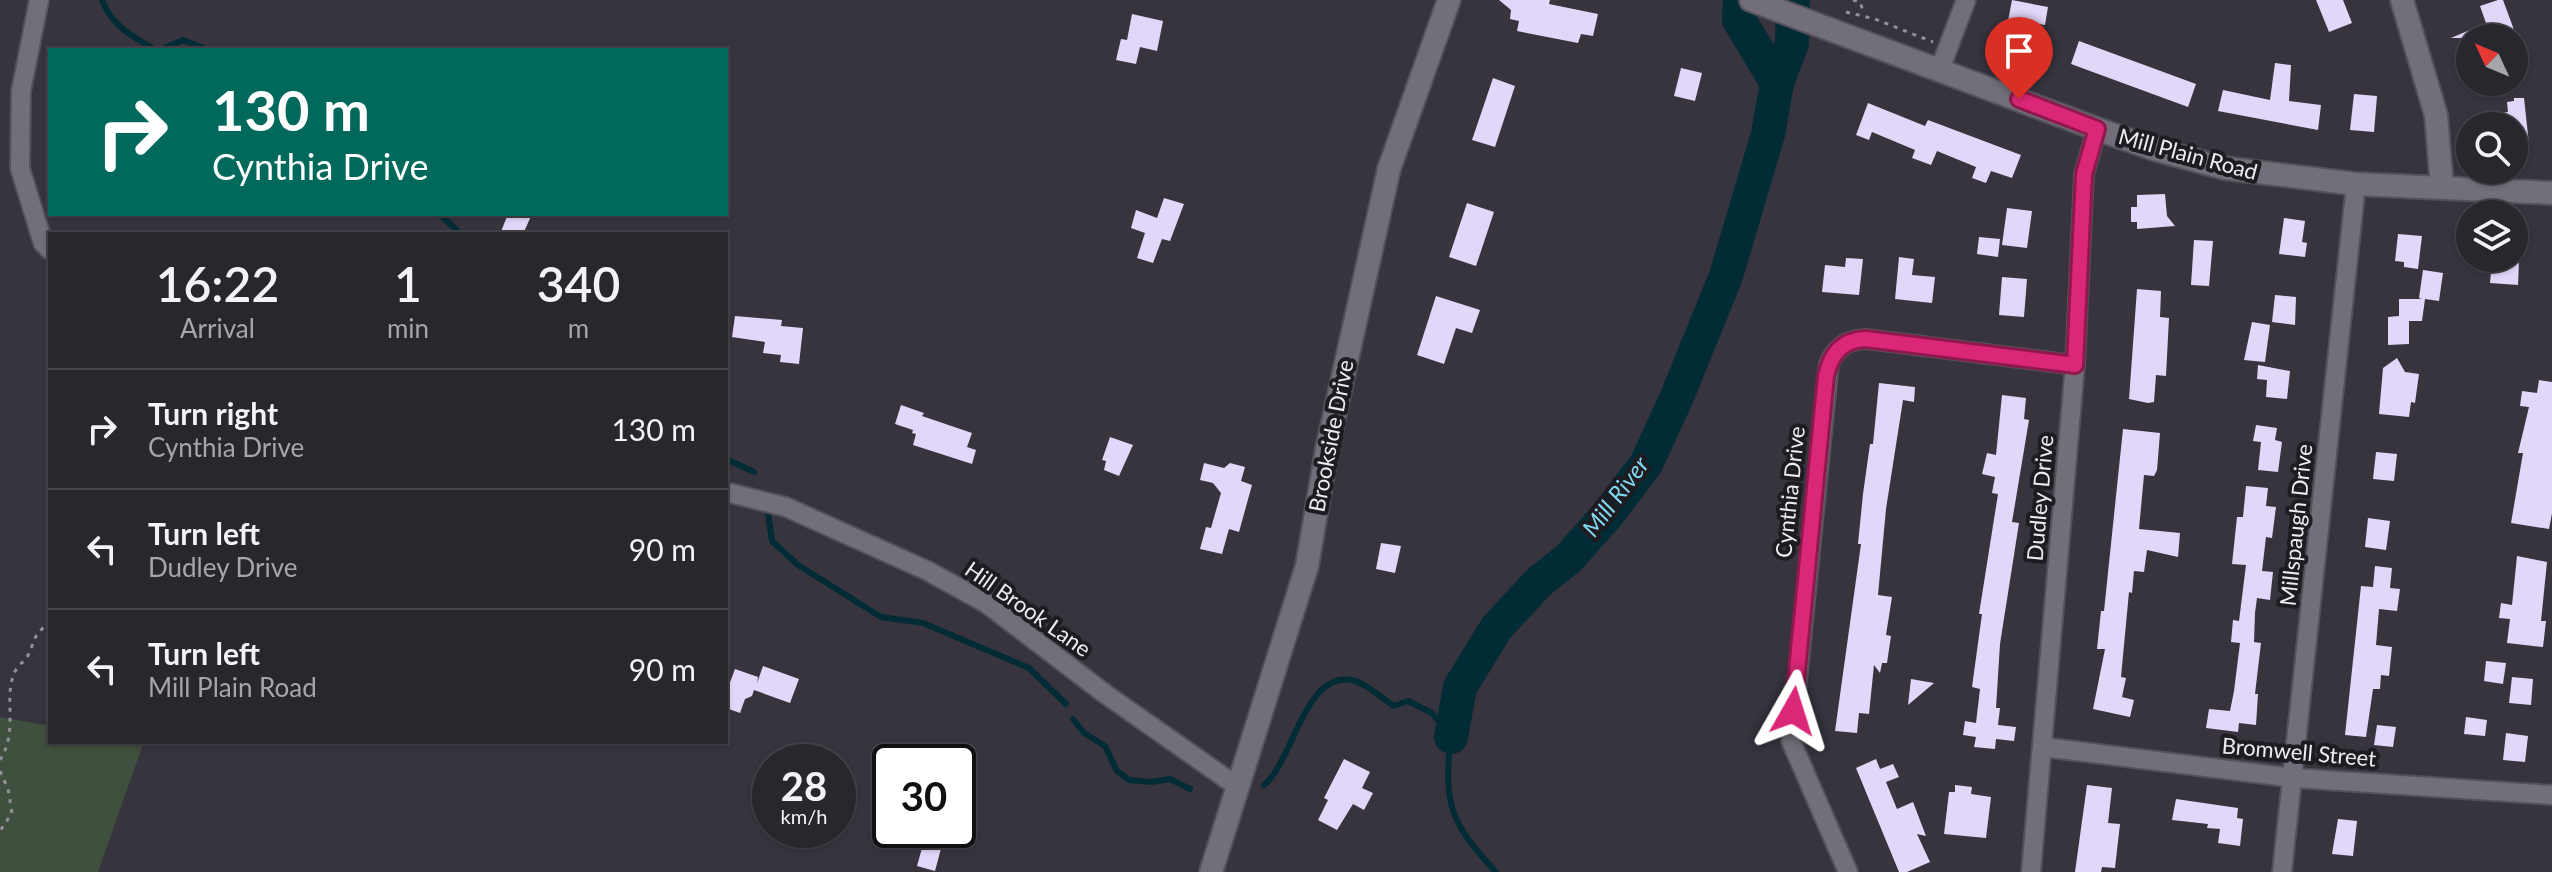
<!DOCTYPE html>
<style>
body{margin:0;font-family:Lato,sans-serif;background:#35333a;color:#f1f3f6;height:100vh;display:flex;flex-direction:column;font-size:30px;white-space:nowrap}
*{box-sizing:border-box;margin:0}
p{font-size:26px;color:#a5a5aa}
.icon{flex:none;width:44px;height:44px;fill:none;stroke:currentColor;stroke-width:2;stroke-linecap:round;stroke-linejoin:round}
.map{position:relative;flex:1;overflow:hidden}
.drawer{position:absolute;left:48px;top:232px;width:680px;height:512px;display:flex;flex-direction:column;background:#29272e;border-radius:0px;box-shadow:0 2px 6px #0004,0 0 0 2px #45444a}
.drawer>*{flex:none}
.top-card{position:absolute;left:48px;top:48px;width:680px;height:168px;border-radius:0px;box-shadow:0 2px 6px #0004,0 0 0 2px #45444a;background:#00695c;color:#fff;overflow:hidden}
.needle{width:52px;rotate:314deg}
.tools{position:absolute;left:2456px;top:24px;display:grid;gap:16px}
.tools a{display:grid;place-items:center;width:72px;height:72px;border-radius:50%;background:#29272e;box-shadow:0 2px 6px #0004,0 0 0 2px #45444a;font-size:40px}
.speed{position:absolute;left:752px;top:744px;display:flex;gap:16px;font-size:40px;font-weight:700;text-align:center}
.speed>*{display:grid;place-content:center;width:104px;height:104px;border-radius:50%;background:#29272e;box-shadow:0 2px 6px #0004,0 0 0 2px #45444a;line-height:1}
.speed small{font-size:20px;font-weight:400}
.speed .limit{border:4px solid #111;border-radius:12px;background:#fff;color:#111}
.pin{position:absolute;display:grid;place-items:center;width:68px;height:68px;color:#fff;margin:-82px -34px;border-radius:50% 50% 50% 0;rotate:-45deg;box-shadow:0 0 8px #0007}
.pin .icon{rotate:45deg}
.me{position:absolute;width:88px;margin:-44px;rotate:6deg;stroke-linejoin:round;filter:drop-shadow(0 0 6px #0008)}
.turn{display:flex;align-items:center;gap:28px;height:168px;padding:0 32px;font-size:36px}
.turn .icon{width:104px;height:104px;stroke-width:2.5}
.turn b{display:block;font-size:56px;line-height:68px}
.eta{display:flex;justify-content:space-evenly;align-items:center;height:136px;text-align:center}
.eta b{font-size:48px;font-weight:600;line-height:56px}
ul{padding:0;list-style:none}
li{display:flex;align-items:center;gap:24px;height:120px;padding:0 32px;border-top:2px solid #45444a}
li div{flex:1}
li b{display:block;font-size:30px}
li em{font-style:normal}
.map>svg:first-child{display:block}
.green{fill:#3f503e}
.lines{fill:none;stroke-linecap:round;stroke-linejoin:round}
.stream{stroke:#012c36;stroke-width:6}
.river{stroke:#012c36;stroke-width:34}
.building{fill:#e2d7f9}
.minor-casing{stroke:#54515a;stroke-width:22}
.tertiary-casing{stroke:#54515a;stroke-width:26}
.secondary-casing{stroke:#54515a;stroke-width:26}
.path{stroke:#939099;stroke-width:3;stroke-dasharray:4 6;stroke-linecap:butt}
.minor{stroke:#726f7a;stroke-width:18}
.tertiary{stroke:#726f7a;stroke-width:22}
.secondary{stroke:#726f7a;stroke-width:22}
.route-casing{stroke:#8e194d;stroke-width:20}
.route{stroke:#db2777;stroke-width:14}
.labels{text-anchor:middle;stroke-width:8;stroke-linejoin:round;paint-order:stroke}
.street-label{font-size:22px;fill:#eeebf2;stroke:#1e1c21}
.water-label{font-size:24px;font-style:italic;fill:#80d6ee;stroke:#1e1c21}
</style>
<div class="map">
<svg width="2552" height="872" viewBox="0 0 2552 872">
<rect width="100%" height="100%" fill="#37343e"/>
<path class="green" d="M 0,717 L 50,726 L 50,742 L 143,744 L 98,872 L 0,872 Z"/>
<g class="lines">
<g class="stream">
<path d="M 102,0 C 111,25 134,38 156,50"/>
<path d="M 160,50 L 183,40 L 209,50"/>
<path d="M 439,214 L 461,234"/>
<path d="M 726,459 L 754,472"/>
<path d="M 768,513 L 772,541 L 798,565 L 881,617 L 923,623 L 1029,668 L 1066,704"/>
<path d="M 1073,719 L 1084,733 L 1105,746 L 1117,771 L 1129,780 L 1151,782 L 1170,779 L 1190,789"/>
<path d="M 1264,785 C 1293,762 1304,672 1351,680 C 1366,683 1381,698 1394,706 L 1408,701 L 1432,713 L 1451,737 C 1443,803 1450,823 1496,872"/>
</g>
<g class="river">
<path d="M 1740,0 L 1739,20 L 1777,83"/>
<path d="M 1451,737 L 1460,687 L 1497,627 L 1539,582 L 1569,558 L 1608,514 L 1646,464 L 1676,399 L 1726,276 L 1768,134 L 1777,83 L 1792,43 L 1793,0"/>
</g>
</g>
<g class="building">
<path d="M 1499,0 L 1550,0 L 1549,4 L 1598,14 L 1593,36 L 1581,34 L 1578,43 L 1517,31 L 1519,21 L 1510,19 L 1511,10 Z"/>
<path d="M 2012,0 L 2048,7 L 2045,25 L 2039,24 L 2034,44 L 2011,40 L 2015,23 L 2008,21 Z"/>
<path d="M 2316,0 L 2343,0 L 2352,23 L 2329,32 Z"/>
<path d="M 2498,0 L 2503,0 L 2517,38 L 2451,38 L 2486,23 L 2480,6 Z"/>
<path d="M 1132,14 L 1163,21 L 1157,51 L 1140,47 L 1136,64 L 1116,60 L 1121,39 L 1127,40 Z"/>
<path d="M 2079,41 L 2196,84 L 2188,107 L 2071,64 Z"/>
<path d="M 2275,63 L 2291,65 L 2289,101 L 2321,105 L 2318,130 L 2218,111 L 2223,90 L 2270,100 Z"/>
<path d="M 1681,68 L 1702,73 L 1695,101 L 1674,96 Z"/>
<path d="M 1493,78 L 1515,86 L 1495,147 L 1472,140 Z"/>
<path d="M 2354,94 L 2377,96 L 2374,132 L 2350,130 Z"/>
<path d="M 2514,98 L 2524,98 L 2529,144 L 2514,146 L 2514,126 L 2474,126 L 2474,116 L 2508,112 L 2507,102 L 2514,101 Z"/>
<path d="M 1868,103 L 1925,126 L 1928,120 L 2021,155 L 2012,178 L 1991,171 L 1986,183 L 1972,178 L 1976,167 L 1937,151 L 1931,165 L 1912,158 L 1915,150 L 1872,132 L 1869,140 L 1856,135 Z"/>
<path d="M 2165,194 L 2167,216 L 2175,226 L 2137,229 L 2137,222 L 2131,222 L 2131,207 L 2137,207 L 2137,195 Z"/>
<path d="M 1164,198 L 1184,204 L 1170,241 L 1162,239 L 1153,263 L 1137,258 L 1145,233 L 1131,228 L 1136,210 L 1157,218 Z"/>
<path d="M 1467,203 L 1494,212 L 1476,266 L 1449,257 Z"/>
<path d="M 2007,208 L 2032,211 L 2027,248 L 2002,245 Z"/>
<path d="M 508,214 L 532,214 L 523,234 L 500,234 Z"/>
<path d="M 2284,218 L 2305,221 L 2302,242 L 2307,243 L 2305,257 L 2279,254 Z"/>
<path d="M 2398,234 L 2422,236 L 2418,269 L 2404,267 L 2404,262 L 2395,261 Z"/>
<path d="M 1979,237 L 2000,239 L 1998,257 L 1977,254 Z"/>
<path d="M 2194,240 L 2213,241 L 2209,286 L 2191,285 Z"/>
<path d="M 1899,257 L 1914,259 L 1912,275 L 1935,277 L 1932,303 L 1895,299 Z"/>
<path d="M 1846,258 L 1863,259 L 1859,295 L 1822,292 L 1825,265 L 1845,267 Z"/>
<path d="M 2492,260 L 2519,261 L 2518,285 L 2490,283 Z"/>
<path d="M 2423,270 L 2443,273 L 2439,301 L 2425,299 L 2422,321 L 2409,321 L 2409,344 L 2388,345 L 2388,317 L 2399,316 L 2399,299 L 2422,299 L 2419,298 Z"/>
<path d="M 2002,277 L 2027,279 L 2024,317 L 1999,315 Z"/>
<path d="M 2137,289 L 2161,291 L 2160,317 L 2169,318 L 2166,376 L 2156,375 L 2154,402 L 2148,403 L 2129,399 Z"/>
<path d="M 2275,295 L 2296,297 L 2295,325 L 2272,322 Z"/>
<path d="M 1436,296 L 1480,310 L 1472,333 L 1456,328 L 1444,364 L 1417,355 Z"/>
<path d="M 735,316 L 782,320 L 781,326 L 803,328 L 799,364 L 780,362 L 781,355 L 763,353 L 765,342 L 732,337 Z"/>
<path d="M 2252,322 L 2270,325 L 2265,362 L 2244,360 Z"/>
<path d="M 2397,358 L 2405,372 L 2419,374 L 2415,403 L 2411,402 L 2409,417 L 2379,414 L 2383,368 Z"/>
<path d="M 2258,365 L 2290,371 L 2287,399 L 2266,397 L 2267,380 L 2257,379 Z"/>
<path d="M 2539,380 L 2552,382 L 2552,513 L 2549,529 L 2511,523 L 2523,453 L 2518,453 L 2529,407 L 2520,406 L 2522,391 L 2537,393 Z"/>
<path d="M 1879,383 L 1915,387 L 1914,402 L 1903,400 L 1886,509 L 1878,595 L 1892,597 L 1886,635 L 1891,636 L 1887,663 L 1882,663 L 1880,673 L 1874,665 L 1869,714 L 1859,713 L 1857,733 L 1835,731 L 1861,544 L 1858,544 L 1863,494 L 1870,444 L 1873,444 Z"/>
<path d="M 2002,395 L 2026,398 L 2024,419 L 2029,420 L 2012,522 L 2019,523 L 2000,644 L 1996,708 L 2000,708 L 1998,725 L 2016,727 L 2014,741 L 1996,739 L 1995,749 L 1974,747 L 1976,737 L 1963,735 L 1965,721 L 1976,723 L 1980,689 L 1972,687 L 1982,614 L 1979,614 L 1998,494 L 1992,493 L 1995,477 L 1982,474 L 1987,453 L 1996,455 Z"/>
<path d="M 901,405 L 924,413 L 922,416 L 972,433 L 967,447 L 976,450 L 972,464 L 913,445 L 916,434 L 912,433 L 913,430 L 895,424 Z"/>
<path d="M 2256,425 L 2277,428 L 2275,440 L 2282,442 L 2278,472 L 2258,470 L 2261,442 L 2253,441 Z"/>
<path d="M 2123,429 L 2160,433 L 2157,470 L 2154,476 L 2144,475 L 2139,529 L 2180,533 L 2178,557 L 2147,550 L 2144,572 L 2134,571 L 2132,593 L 2129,592 L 2121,677 L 2126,678 L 2122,697 L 2134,700 L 2130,717 L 2093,709 L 2105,649 L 2097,649 L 2101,611 L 2104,611 Z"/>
<path d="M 1110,437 L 1133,445 L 1119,476 L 1104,470 L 1106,461 L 1102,460 Z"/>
<path d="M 2376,452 L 2397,454 L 2394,481 L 2373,479 Z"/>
<path d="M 1204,463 L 1224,468 L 1230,463 L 1245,467 L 1241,481 L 1252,485 L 1239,532 L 1229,529 L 1222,554 L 1200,549 L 1206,527 L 1211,528 L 1221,493 L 1213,483 L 1200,480 Z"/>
<path d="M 2246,486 L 2268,488 L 2266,506 L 2276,507 L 2272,538 L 2266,537 L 2262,571 L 2273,572 L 2270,600 L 2257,598 L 2255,613 L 2254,642 L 2261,643 L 2255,694 L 2258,694 L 2256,725 L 2239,723 L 2238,732 L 2206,728 L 2209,709 L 2230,711 L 2234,691 L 2240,643 L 2231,642 L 2233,620 L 2239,621 L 2246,565 L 2232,564 L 2237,517 L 2243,517 Z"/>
<path d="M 2368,518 L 2390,521 L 2386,550 L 2365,547 Z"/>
<path d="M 1381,543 L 1401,546 L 1395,573 L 1376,569 Z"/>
<path d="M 2517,556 L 2547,562 L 2541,621 L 2546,621 L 2543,647 L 2507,643 L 2510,619 L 2499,618 L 2501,603 L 2512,605 Z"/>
<path d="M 2375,566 L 2392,568 L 2390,588 L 2400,589 L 2397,611 L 2379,609 L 2376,645 L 2392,647 L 2389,676 L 2381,675 L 2380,689 L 2373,689 L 2366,737 L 2345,735 L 2361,586 L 2373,587 Z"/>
<path d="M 2486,661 L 2506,663 L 2503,684 L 2484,681 Z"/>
<path d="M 763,666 L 799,679 L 790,703 L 754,690 L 752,696 L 745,699 L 740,713 L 726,708 L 726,693 L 735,669 L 758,677 L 757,683 Z"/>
<path d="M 2512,677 L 2533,679 L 2531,705 L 2509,703 Z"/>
<path d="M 1911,679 L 1934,683 L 1908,705 Z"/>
<path d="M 2466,717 L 2487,720 L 2485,736 L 2464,734 Z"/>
<path d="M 2377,725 L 2396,727 L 2393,747 L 2374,745 Z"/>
<path d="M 2506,733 L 2528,736 L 2525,762 L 2503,760 Z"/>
<path d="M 1344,759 L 1370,772 L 1362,788 L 1373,793 L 1364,810 L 1353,804 L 1337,830 L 1318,820 L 1328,800 L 1324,798 Z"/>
<path d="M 1876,759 L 1880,769 L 1893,764 L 1899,777 L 1886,782 L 1897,809 L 1913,802 L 1926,836 L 1917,834 L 1930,862 L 1907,872 L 1899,872 L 1856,768 Z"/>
<path d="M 1955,785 L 1972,787 L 1971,794 L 1991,797 L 1986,838 L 1944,834 L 1949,792 L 1955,792 Z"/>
<path d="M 2087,785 L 2112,788 L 2108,823 L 2120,824 L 2115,868 L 2102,867 L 2101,872 L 2075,872 Z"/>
<path d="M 2176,799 L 2238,808 L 2237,818 L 2243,819 L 2240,846 L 2218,843 L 2220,829 L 2207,828 L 2208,824 L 2172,820 Z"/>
<path d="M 2338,819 L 2357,821 L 2353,856 L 2332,854 Z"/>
<path d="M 927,830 L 946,830 L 935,871 L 917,866 Z"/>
</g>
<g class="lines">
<defs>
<g id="minor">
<path d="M 39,0 L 21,91 L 20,168 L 43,243 L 50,250"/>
<path d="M 1940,69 L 1966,0"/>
<path d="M 726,492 L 786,507 L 928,571 L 986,603 L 1104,693 L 1238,787"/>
<path d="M 2043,747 L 2294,778 L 2552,795"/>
<path d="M 1848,872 L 1791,741 L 1829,364 C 1836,347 1847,340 1866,339 L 2075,365"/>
<path d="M 2031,872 L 2075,365 L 2084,174 L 2097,129"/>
<path d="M 2282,872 L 2356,184"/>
</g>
<path id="tertiary" d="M 2402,0 L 2436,115 L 2442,187"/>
<g id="secondary">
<path d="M 1751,0 L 2097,129 L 2157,150 L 2224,168 L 2356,184 L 2552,193"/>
<path d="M 1211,872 L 1307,566 L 1327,449 L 1389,169 L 1449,0"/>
</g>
</defs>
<use href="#minor" class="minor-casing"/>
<use href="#tertiary" class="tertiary-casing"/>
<use href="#secondary" class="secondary-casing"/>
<g class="path">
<path d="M 1853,0 L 1860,2 L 1864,14"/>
<path d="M 1846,12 L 1875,19 L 1933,42"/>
<path d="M 0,760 C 20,729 1,693 17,668 C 21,662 22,664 26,659 C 36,642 31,635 50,623"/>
<path d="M 0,771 L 8,789 L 12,813 L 0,831"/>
</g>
<use href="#minor" class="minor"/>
<use href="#tertiary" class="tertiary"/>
<use href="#secondary" class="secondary"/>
</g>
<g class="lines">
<defs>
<path id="route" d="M 1793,711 L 1826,376 C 1831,354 1841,340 1866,339 L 2075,365 L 2084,174 L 2097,129 L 2019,99"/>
</defs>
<use href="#route" class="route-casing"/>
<use href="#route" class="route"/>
</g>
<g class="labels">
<g class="street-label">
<text transform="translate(2188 154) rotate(15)" y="8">Mill Plain Road</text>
<text transform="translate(1331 436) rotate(-79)" y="8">Brookside Drive</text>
<text transform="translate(1790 492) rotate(-84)" y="8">Cynthia Drive</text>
<text transform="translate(2040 498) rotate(-85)" y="8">Dudley Drive</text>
<text transform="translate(2296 525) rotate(-84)" y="8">Millspaugh Drive</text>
<text transform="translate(1028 609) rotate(35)" y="8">Hill Brook Lane</text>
<text transform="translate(2299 752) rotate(5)" y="8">Bromwell Street</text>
</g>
<g class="water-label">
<text transform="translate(1616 497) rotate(-53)" y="8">Mill River</text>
</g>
</g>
</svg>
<div class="tools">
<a><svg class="needle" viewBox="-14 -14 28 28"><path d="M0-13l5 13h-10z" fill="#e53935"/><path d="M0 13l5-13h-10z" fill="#a5a5aa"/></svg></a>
<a><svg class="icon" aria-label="search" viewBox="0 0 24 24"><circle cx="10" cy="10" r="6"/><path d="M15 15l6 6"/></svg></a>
<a><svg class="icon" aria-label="layers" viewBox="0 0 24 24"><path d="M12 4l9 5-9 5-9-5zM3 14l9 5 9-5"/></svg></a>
</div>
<div class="speed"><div>28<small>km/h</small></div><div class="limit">30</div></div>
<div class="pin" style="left:2019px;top:99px;background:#d93025"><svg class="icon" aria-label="arrive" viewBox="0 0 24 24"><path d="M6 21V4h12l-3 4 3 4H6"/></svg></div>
<svg class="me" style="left:1793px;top:711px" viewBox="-20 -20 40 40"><path d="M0-17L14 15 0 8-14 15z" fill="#db2777" stroke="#fff" stroke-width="4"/></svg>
<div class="top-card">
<div class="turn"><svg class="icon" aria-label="right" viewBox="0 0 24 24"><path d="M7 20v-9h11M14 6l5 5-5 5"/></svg><div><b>130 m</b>Cynthia Drive</div></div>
</div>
<section class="drawer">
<div class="eta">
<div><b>16:22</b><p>Arrival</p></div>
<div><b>1</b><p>min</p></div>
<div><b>340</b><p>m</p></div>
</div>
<ul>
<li><svg class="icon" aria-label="right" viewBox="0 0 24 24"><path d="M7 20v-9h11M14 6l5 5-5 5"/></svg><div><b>Turn right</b><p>Cynthia Drive</p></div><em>130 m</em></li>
<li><svg class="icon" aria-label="left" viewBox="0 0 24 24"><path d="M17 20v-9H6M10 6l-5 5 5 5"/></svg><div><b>Turn left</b><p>Dudley Drive</p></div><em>90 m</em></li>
<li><svg class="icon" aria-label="left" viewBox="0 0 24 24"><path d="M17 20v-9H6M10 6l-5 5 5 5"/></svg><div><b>Turn left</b><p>Mill Plain Road</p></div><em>90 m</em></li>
</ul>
</section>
</div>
